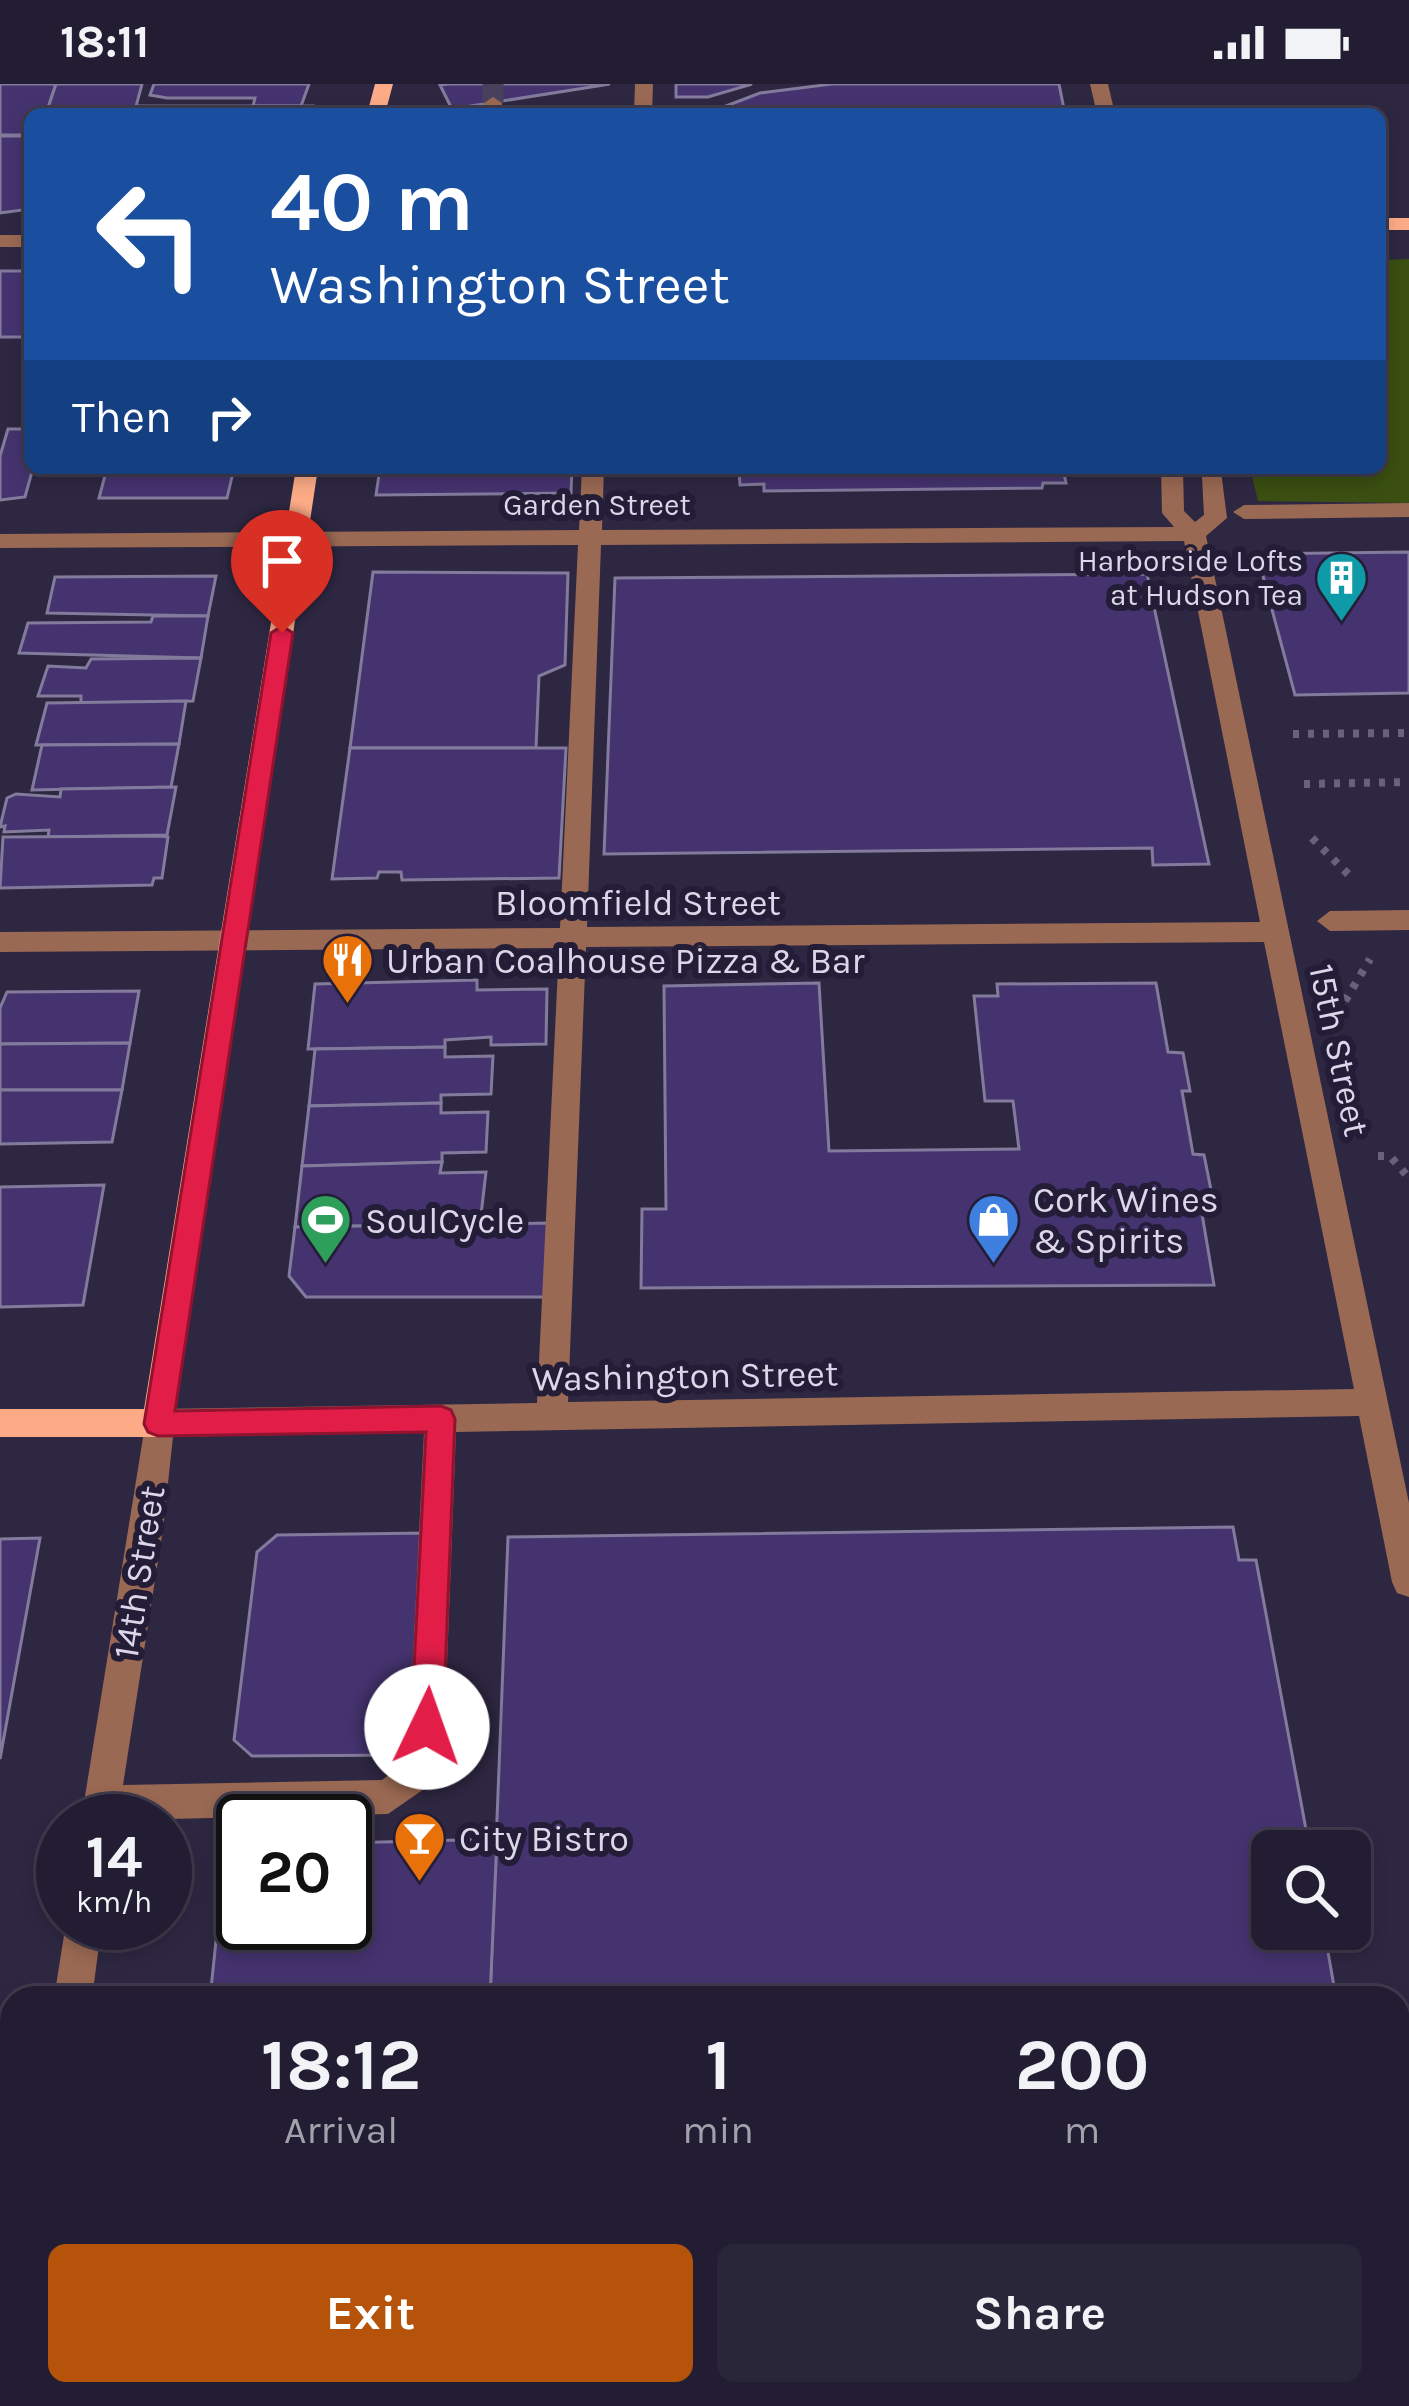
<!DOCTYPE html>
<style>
body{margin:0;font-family:Karla,sans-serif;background:#2a263a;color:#f1f3f6;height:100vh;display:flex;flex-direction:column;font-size:45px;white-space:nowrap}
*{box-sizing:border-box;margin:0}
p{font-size:39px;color:#a2a2ac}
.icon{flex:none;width:66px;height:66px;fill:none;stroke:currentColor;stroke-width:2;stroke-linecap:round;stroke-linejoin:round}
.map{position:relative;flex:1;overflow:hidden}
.side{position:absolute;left:0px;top:1902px;width:1410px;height:420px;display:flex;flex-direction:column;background:#221d32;border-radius:36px 36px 0 0;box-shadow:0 6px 18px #0003,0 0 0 3px #3f3b4d}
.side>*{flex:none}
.guide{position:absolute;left:24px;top:24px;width:1362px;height:366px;border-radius:18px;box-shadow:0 6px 18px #0003,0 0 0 3px #3f3b4d;background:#1a4fa0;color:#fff;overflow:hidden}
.fabs{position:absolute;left:1251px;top:1746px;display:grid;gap:24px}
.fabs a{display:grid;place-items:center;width:120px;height:120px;border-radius:18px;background:#221d32;box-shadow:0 6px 18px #0003,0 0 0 3px #3f3b4d;font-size:60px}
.speed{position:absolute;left:36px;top:1710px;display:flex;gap:24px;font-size:60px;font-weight:700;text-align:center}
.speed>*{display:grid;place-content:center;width:156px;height:156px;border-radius:50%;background:#221d32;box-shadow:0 6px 18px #0003,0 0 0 3px #3f3b4d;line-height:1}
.speed small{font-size:30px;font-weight:400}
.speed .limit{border:6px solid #111;border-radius:18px;background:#fff;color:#111}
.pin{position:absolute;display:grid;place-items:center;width:102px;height:102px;color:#fff;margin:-123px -51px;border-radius:50% 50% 50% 0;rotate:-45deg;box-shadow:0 0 12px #0007}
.pin .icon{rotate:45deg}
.me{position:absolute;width:132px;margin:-66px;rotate:3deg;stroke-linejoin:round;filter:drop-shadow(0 0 9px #0008)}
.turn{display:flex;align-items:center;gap:42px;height:252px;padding:0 48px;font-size:54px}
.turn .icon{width:156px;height:156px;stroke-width:2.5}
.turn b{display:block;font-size:84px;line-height:102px}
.then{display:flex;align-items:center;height:114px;padding:0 48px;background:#0003;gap:24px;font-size:45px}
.eta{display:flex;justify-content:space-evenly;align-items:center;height:204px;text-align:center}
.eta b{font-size:72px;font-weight:700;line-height:84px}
.primary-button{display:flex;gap:24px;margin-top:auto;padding:24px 48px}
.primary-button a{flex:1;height:138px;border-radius:18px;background:#b45309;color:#fff;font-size:48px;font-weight:700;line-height:138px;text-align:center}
.primary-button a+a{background:#2a263a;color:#f1f3f6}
.status{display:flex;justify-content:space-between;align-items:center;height:84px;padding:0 60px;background:#221d32;direction:ltr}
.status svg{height:33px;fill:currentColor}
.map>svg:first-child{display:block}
.green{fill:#3a4f11}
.building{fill:#45336f;stroke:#827b9c;stroke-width:3}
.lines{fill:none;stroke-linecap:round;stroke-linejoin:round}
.minor-tunnel{stroke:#48415b;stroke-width:21;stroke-dasharray:21 10;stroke-linecap:butt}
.path{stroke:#68627a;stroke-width:8;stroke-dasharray:6 9;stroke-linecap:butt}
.minor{fill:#9a6953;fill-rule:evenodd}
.major{fill:#fcab86;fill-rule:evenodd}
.route{fill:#e11d48;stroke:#92132f;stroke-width:3}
.labels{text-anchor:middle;stroke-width:12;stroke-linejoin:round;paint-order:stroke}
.far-street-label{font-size:30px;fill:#dbd7e9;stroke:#241d38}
.far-poi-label{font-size:30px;fill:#dbd7e9;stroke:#241d38;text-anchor:end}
.street-label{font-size:36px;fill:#dbd7e9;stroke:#241d38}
.poi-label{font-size:36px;fill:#dbd7e9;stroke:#241d38;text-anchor:start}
</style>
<div class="status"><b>18:11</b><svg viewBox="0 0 49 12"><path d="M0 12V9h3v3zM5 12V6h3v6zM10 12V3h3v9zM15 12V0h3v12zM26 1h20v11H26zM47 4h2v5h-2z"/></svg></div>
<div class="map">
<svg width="1409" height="2322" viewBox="0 0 1409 2322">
<rect width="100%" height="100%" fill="#2e2742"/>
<path class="green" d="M 1409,175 L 1409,419 L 1258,417 L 1250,384 L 1380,384 L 1380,176 Z"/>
<g class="building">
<path d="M 0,0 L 56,0 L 46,30 L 30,30 L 30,51 L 0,51 Z"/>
<path d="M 56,0 L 142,0 L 134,30 L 46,30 Z"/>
<path d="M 154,0 L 309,0 L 301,22 L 253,22 L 255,14 L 167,14 L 150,11 Z"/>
<path d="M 449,0 L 610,0 L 452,25 L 440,1 Z"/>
<path d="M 676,0 L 752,0 L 708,13 L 676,13 Z"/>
<path d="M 832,0 L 1059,0 L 1065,30 L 705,30 L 760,9 Z"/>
<path d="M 139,22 L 313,22 L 312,30 L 137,30 Z"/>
<path d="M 0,52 L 30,52 L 30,125 L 0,129 Z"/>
<rect x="0" y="187" width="30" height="66"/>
<path d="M 8,345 L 30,345 L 33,384 L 25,413 L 0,416 L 0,372 Z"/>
<path d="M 107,384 L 234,384 L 227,414 L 99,414 Z"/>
<path d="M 380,384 L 572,384 L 571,409 L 376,411 Z"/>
<path d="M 666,384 L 1063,384 L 1066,399 L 1043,399 L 1042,404 L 764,407 L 764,400 L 740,401 L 739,386 Z"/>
<path d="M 1409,468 L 1409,609 L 1295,611 L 1257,470 Z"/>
<path d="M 373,488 L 568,489 L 565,581 L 539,592 L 536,664 L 350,664 Z"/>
<path d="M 1147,490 L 1209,780 L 1153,781 L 1152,764 L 604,770 L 615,494 Z"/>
<path d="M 216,492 L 208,532 L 47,529 L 55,493 Z"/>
<path d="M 153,532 L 208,532 L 201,574 L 19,569 L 28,539 L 151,538 Z"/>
<path d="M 201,574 L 193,617 L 81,619 L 81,612 L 38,612 L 48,582 L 86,584 L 91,575 Z"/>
<path d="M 186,617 L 179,660 L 36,661 L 47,619 Z"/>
<path d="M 179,660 L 171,703 L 32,706 L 42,661 Z"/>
<path d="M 350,664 L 566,664 L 559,794 L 402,796 L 401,788 L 379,788 L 377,794 L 332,795 Z"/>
<path d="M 176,703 L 167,751 L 48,753 L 49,746 L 4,748 L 5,742 L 0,743 L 7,714 L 16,710 L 60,713 L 61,705 Z"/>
<path d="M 3,753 L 160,752 L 168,753 L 162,794 L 154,794 L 152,801 L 0,804 Z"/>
<path d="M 477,896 L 477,906 L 547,905 L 546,960 L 491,961 L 491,953 L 445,956 L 445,963 L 308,965 L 315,900 Z"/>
<path d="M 819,899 L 829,1067 L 1019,1065 L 1013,1017 L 985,1017 L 974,912 L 998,912 L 997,900 L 1156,899 L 1168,968 L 1183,969 L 1190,1007 L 1182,1007 L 1193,1070 L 1204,1071 L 1212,1111 L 1199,1112 L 1214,1201 L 641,1204 L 642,1125 L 666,1125 L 664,902 Z"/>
<path d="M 139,907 L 130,959 L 0,960 L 0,924 L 7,908 Z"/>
<path d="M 130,959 L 122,1006 L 0,1006 L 0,960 Z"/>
<path d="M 445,963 L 445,973 L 493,972 L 491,1010 L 441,1011 L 441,1019 L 309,1022 L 315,965 Z"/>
<path d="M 0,1006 L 122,1006 L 112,1058 L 0,1060 Z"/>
<path d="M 441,1019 L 441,1029 L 488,1028 L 486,1068 L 442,1069 L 442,1078 L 302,1082 L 309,1022 Z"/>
<path d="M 442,1078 L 440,1089 L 486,1088 L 481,1131 L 434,1130 L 433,1141 L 295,1143 L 302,1082 Z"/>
<path d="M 104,1101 L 83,1221 L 0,1223 L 0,1103 Z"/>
<path d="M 550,1139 L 544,1213 L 306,1213 L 289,1192 L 295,1143 Z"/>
<path d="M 1233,1443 L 1239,1476 L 1256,1476 L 1310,1767 L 1272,1767 L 1272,1845 L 1324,1845 L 1335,1908 L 1312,1908 L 1313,1914 L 490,1914 L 508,1453 Z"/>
<path d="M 426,1449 L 412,1671 L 252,1672 L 234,1656 L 257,1468 L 277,1451 Z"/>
<path d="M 40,1454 L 0,1675 L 0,1455 Z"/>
<path d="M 497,1755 L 490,1914 L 458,1914 L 458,1910 L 210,1914 L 226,1762 L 243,1761 L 243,1839 L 345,1839 L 345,1759 Z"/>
</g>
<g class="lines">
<path class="minor-tunnel" d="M 493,0 L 493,19"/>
<g class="path">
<path d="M 1293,650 L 1409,649"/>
<path d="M 1304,700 L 1409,698"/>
<path d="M 1312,754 L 1353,795"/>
<path d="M 1345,917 L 1370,875"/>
<path d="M 1378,1072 L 1390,1072 L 1409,1094"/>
</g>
<g class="minor">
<path d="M 635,0 L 653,0 L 652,30 L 634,30 Z"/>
<path d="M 1090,0 L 1108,0 L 1115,30 L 1097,30 Z"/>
<path d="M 493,13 L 502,19 L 501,30 L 483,30 L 484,19 Z"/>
<rect x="0" y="151" width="30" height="12"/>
<path d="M 582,384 L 604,384 L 602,446 L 1174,443 L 1162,429 L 1161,384 L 1183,384 L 1184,427 L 1195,438 L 1204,431 L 1202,393 L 1195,384 L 1221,387 L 1227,434 L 1206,452 L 1409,1419 L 1409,1513 L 1397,1509 L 1392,1498 L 1359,1332 L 456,1348 L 443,1684 L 437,1696 L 388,1730 L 81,1737 L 147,1329 L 158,1325 L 537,1319 L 559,864 L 0,868 L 0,848 L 560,844 L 578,461 L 0,464 L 0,450 L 579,446 ZM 1184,457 L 1260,838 L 587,843 L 601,461 ZM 1264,858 L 1354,1305 L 568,1318 L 586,863 ZM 424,1348 L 408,1676 L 382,1696 L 123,1701 L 163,1445 L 173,1353 Z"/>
<path d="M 1409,419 L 1409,433 L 1244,435 L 1233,428 L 1244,421 Z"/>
<path d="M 1409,826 L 1409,846 L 1330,847 L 1317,837 L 1330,827 Z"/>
<path d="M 66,1839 L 102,1839 L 92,1914 L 54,1914 Z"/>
<path d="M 1398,2273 L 1409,2273 L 1409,2315 L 1387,2310 L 1398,2310 Z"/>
<path d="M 0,2290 L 12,2290 L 12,2310 L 66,2310 L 61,2322 L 0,2322 Z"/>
</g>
<g class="major">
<path d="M 375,0 L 393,0 L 385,30 L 367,30 Z"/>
<rect x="1380" y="134" width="29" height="12"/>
<path d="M 296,384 L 318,384 L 174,1339 L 169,1349 L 158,1353 L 0,1353 L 0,1325 L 144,1325 Z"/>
</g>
</g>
<path class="route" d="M 282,542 L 293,549 L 175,1327 L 441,1322 L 451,1326 L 455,1335 L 443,1643 L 438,1654 L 427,1658 L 416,1654 L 411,1643 L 426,1348 L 158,1352 L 148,1348 L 144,1340 L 271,549 Z"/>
<defs>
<symbol id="building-pin" viewBox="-11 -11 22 30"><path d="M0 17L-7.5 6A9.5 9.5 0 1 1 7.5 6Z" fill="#0f9aa8" stroke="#241d38"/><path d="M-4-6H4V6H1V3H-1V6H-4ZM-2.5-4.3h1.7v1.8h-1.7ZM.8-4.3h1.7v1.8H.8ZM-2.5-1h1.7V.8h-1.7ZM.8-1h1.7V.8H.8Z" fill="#fff"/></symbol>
<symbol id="restaurant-pin" viewBox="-11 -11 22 30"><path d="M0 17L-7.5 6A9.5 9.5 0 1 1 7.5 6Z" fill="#e8710a" stroke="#241d38"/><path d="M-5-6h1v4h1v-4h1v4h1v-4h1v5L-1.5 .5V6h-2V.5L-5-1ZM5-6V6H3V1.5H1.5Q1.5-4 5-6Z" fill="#fff"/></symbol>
<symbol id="stadium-pin" viewBox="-11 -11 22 30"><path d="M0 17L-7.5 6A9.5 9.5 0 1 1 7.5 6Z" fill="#2e9e5b" stroke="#241d38"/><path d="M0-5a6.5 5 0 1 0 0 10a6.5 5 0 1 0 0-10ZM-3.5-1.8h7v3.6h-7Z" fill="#fff"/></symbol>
<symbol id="shop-pin" viewBox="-11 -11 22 30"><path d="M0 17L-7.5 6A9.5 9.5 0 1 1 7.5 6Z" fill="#3f7fe0" stroke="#241d38"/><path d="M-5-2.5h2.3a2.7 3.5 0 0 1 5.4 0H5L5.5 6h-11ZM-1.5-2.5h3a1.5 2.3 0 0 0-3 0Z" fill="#fff"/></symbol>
<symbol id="bar-pin" viewBox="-11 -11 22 30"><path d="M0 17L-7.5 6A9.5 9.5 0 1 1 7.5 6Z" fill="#e8710a" stroke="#241d38"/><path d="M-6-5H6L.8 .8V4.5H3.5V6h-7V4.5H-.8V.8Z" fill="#fff"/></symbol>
</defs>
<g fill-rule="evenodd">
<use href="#building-pin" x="1312" y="464" width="59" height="81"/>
<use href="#restaurant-pin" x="318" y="846" width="59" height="81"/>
<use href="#stadium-pin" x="296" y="1106" width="59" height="81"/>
<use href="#shop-pin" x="964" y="1106" width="59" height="81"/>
<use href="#bar-pin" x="390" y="1724" width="59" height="81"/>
</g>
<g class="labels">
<g class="far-street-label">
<text x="597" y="431">Garden Street</text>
</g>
<g class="far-poi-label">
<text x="1303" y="487">Harborside Lofts<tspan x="1303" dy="34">at Hudson Tea</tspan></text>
</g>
<g class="street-label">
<text x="638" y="831">Bloomfield Street</text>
<text transform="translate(1340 966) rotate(78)" y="13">15th Street</text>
<text transform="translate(685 1291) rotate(-1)" y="13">Washington Street</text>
<text transform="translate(138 1488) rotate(-81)" y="13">14th Street</text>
</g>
<g class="poi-label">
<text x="386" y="889">Urban Coalhouse Pizza &amp; Bar</text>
<text x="1033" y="1128">Cork Wines<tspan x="1033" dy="41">&amp; Spirits</tspan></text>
<text x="365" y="1149">SoulCycle</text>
<text x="459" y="1767">City Bistro</text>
</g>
</g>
</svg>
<div class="fabs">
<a><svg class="icon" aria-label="search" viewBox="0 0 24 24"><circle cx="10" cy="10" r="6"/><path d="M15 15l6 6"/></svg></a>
</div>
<div class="speed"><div>14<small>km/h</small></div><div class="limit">20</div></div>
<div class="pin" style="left:282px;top:549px;background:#d93025"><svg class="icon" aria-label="arrive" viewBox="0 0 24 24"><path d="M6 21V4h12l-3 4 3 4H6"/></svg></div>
<svg class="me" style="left:427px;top:1643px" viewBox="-20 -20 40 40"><circle r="19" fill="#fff"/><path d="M0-13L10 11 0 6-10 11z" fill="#e11d48"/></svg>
<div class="guide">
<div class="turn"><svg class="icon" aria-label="left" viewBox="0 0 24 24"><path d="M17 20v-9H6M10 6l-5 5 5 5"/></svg><div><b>40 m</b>Washington Street</div></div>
<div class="then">Then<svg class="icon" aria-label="right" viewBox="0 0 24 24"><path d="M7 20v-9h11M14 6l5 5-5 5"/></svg></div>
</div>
<section class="side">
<div class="eta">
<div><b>18:12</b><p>Arrival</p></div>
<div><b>1</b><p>min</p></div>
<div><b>200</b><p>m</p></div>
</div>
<div class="primary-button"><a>Exit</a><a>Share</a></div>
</section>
</div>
